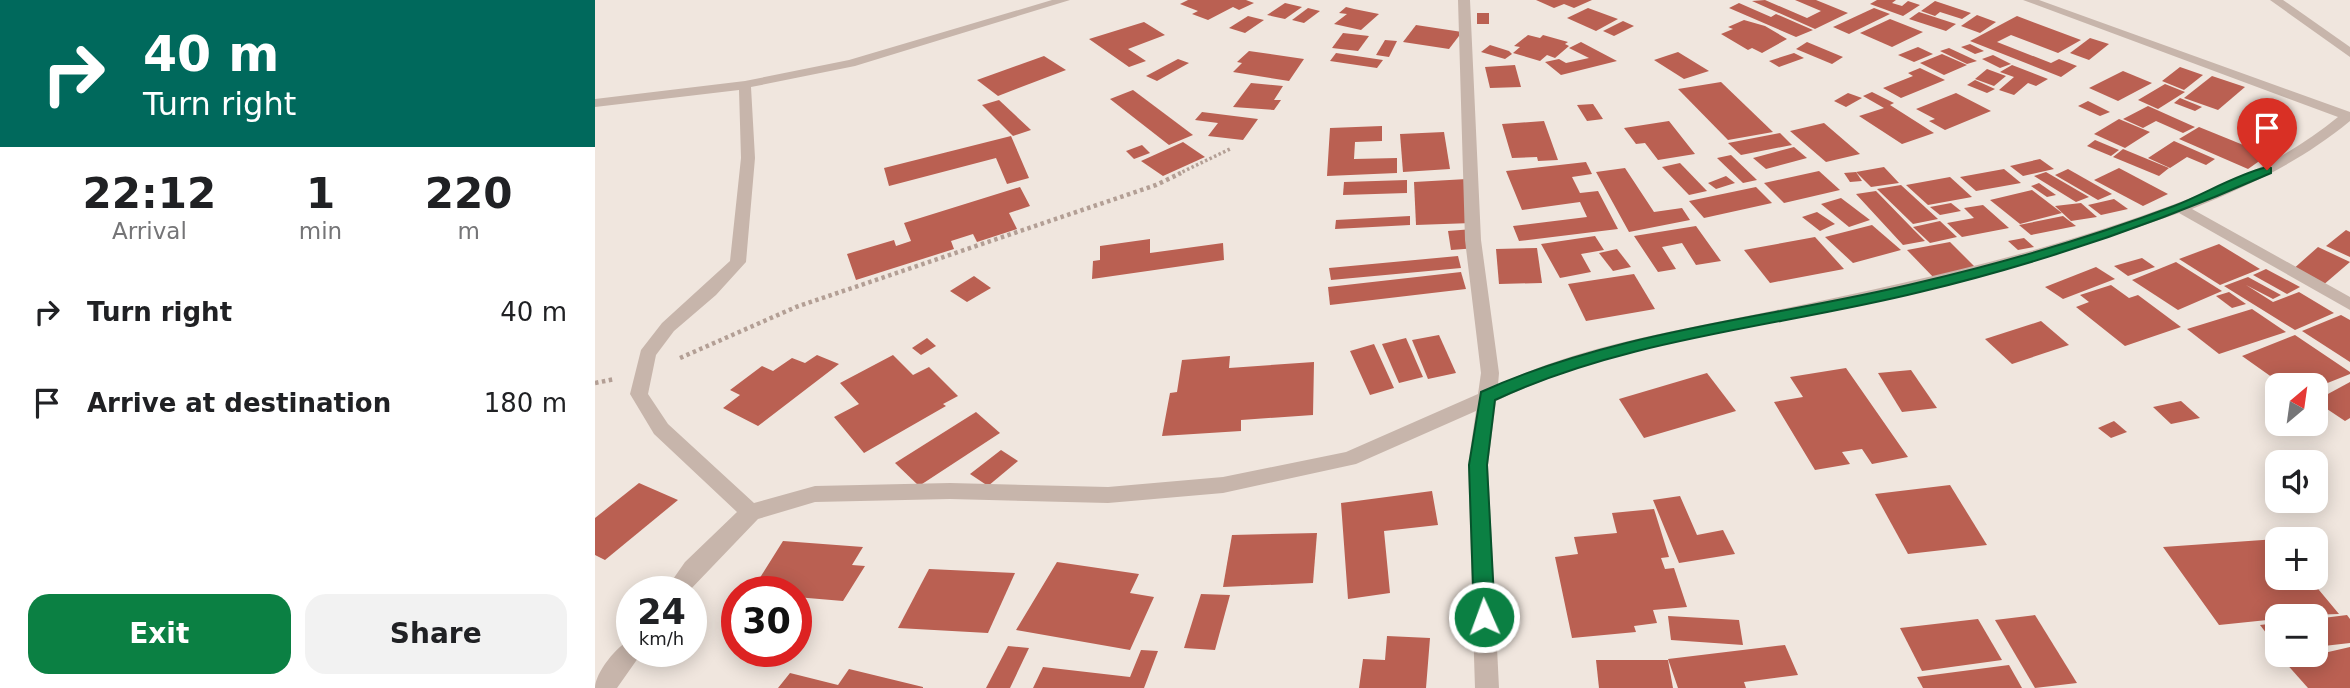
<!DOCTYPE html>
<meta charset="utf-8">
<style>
body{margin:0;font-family:"DejaVu Sans",sans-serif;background:#f2f2f2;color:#202124;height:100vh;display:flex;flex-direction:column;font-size:26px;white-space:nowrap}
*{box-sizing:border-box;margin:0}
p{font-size:23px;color:#757577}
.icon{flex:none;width:38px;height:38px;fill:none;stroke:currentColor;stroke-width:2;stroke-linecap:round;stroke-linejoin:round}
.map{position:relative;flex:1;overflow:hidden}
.sheet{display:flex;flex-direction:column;background:#fff;width:595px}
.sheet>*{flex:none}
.banner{background:#00695c;color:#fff;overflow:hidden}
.needle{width:46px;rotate:29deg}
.buttons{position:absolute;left:1670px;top:373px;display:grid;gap:14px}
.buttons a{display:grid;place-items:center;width:63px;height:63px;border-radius:14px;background:#fff;box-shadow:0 4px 18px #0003;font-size:35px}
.speed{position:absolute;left:21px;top:576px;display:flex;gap:14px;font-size:35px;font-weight:700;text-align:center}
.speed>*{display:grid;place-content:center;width:91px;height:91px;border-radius:50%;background:#fff;box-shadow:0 4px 18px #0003;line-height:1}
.speed small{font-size:18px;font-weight:400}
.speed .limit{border:10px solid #d22;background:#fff;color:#111}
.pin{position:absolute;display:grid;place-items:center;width:60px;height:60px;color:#fff;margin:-72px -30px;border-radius:50% 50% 50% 0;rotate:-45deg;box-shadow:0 0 7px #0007}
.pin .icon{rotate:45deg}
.me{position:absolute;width:77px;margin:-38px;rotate:358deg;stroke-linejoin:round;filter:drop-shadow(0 0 5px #0008)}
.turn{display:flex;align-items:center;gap:24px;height:147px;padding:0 28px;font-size:32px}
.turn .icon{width:91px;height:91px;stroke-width:2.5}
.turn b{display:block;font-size:49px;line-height:60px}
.eta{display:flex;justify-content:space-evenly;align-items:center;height:119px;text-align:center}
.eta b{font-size:42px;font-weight:700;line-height:49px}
.primary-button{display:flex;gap:14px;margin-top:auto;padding:14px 28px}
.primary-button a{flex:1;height:80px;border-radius:21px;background:#0b8043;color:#fff;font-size:28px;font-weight:700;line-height:80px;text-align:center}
.primary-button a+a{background:#f2f2f2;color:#202124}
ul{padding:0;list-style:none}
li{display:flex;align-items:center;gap:21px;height:91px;padding:0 28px}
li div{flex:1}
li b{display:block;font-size:26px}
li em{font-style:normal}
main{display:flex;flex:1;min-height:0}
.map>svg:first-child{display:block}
.building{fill:#ba6052}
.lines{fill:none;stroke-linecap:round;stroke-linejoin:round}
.path-far1{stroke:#b39f95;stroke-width:3.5;stroke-dasharray:2.5 2.5;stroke-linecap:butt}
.path{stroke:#b39f95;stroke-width:4.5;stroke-dasharray:3.5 3.5;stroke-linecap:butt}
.minor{fill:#c7b5ab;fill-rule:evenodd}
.route{fill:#0b8043;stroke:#07532c;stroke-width:2}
</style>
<main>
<section class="sheet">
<div class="banner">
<div class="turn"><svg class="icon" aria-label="right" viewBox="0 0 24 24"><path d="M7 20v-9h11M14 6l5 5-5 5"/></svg><div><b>40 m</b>Turn right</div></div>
</div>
<div class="eta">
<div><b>22:12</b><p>Arrival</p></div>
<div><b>1</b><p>min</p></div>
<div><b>220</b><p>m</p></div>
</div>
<ul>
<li><svg class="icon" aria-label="right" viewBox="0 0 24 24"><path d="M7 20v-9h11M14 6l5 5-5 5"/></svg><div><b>Turn right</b></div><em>40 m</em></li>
<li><svg class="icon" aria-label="arrive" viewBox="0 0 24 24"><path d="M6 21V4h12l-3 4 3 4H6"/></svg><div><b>Arrive at destination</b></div><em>180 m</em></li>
</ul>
<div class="primary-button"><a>Exit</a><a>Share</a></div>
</section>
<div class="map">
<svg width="1755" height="688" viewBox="0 0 1755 688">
<rect width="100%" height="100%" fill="#f0e6de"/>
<g class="building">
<path d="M 593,0 L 651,0 L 659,3 L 644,10 L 638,7 L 613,20 L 597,14 L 603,11 L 585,4 Z"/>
<path d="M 941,0 L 997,0 L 979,8 L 969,4 L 959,8 Z"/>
<path d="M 1170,0 L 1212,18 L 1226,11 L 1200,0 L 1221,0 L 1253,13 L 1220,29 L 1157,1 Z"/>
<path d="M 1282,0 L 1301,0 L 1297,3 L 1307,6 L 1313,1 L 1325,5 L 1308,16 L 1275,4 Z"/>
<path d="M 1340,1 L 1376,13 L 1367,19 L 1345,12 L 1340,16 L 1326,11 Z"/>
<path d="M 690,3 L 707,7 L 690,19 L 672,15 Z"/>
<path d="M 1144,3 L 1176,17 L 1181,14 L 1218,30 L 1201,37 L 1134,8 Z"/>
<path d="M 751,7 L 759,9 L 784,14 L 766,30 L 739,24 L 752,14 L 744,13 Z"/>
<path d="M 713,8 L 725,11 L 709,23 L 697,20 Z"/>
<path d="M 993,8 L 1023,19 L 1001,31 L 972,18 Z"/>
<path d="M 1279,8 L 1295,14 L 1254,34 L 1238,27 Z"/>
<path d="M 1324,12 L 1361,24 L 1351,31 L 1314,19 Z"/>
<rect x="882" y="13" width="12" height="11"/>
<path d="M 1382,15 L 1401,22 L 1385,33 L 1366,26 Z"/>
<path d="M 653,16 L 669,20 L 650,33 L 634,28 Z"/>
<path d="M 1422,16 L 1486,40 L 1463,53 L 1416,35 L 1402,42 L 1456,63 L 1464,59 L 1482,66 L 1466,77 L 1375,41 Z"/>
<path d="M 1295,19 L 1328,32 L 1297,47 L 1265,33 Z"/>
<path d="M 1149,20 L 1170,26 L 1192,39 L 1167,53 L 1157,48 L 1153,50 L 1126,34 L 1138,29 L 1133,27 Z"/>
<path d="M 1028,21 L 1039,26 L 1019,36 L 1008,31 Z"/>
<path d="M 549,22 L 570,35 L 533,49 L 551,61 L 534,67 L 494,39 Z"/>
<path d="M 821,25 L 867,32 L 854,49 L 808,42 Z"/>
<path d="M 748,33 L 774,36 L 763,51 L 737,48 Z"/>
<path d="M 933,35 L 945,38 L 948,35 L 973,42 L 970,44 L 974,46 L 960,58 L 952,55 L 945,61 L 918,53 L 925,47 L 919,46 Z"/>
<path d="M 1495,38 L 1514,44 L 1494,60 L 1475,53 Z"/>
<path d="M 790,40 L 802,41 L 794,57 L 781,55 Z"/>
<path d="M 986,42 L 1022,61 L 966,75 L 950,62 L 964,59 L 971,63 L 994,58 L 974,48 Z"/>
<path d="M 1212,42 L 1248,57 L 1237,64 L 1201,49 Z"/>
<path d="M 1375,44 L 1389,51 L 1380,54 L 1366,47 Z"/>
<path d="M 895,45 L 914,51 L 917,54 L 910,59 L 886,52 Z"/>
<path d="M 1323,47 L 1338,54 L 1319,62 L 1303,55 Z"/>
<path d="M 1354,48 L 1382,61 L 1372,64 L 1345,51 Z"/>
<path d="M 654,51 L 709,59 L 694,81 L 638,72 L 647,63 L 642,62 Z"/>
<path d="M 1083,52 L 1114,71 L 1089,79 L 1059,60 Z"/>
<path d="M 741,53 L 788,60 L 782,68 L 735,61 Z"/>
<path d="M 1199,53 L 1209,58 L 1184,67 L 1174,61 Z"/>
<path d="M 1347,54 L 1372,65 L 1349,75 L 1325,63 Z"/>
<path d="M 1398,55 L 1416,64 L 1405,68 L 1387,59 Z"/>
<path d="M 449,56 L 471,70 L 403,96 L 382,80 Z"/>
<path d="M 583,59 L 594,63 L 562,81 L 551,76 Z"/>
<path d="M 920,65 L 926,87 L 895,88 L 890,67 Z"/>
<path d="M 1417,65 L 1453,79 L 1441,86 L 1433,83 L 1419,95 L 1404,90 L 1419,77 L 1405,72 Z"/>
<path d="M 1585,67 L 1608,75 L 1589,90 L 1567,81 Z"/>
<path d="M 1325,68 L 1350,80 L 1306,98 L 1288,88 L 1318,76 L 1313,73 Z"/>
<path d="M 1392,69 L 1411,76 L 1399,86 L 1380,79 Z"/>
<path d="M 1528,71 L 1557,83 L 1523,101 L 1494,88 Z"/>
<path d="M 1617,76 L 1650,87 L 1623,110 L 1589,98 Z"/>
<path d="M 1380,80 L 1400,89 L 1392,93 L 1372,85 Z"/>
<path d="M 1126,82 L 1178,132 L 1133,140 L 1083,89 Z"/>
<path d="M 656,83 L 688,86 L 679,100 L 686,100 L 679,110 L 638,107 Z"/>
<path d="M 1570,84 L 1590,92 L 1563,109 L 1543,100 Z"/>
<path d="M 538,90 L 598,135 L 574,145 L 515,99 Z"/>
<path d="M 1277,92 L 1299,103 L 1295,105 L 1339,133 L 1307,144 L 1264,116 L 1289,108 L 1268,96 Z"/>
<path d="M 1253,93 L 1267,98 L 1251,107 L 1239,101 Z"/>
<path d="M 1361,93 L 1396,111 L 1350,130 L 1334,121 L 1340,119 L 1321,109 Z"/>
<path d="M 1585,98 L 1607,107 L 1600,111 L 1579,103 Z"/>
<path d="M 404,100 L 436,130 L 418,136 L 387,105 Z"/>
<path d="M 1493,101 L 1515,112 L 1505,116 L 1483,106 Z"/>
<path d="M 998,104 L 1008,119 L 992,121 L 982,105 Z"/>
<path d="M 1553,106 L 1600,127 L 1588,133 L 1561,121 L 1548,128 L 1528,119 Z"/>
<path d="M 607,112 L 663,119 L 648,140 L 613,136 L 623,123 L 600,120 Z"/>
<path d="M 1524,119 L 1555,132 L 1530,148 L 1499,134 Z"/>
<path d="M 949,121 L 963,160 L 943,161 L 942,157 L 917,158 L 907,124 Z"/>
<path d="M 1074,121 L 1100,154 L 1063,160 L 1050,143 L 1041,144 L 1029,128 Z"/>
<path d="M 1229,123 L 1265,154 L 1231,162 L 1195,131 Z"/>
<path d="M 787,126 L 787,141 L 760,142 L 759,159 L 802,158 L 802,173 L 732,176 L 735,128 Z"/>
<path d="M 1604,127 L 1673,155 L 1653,169 L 1584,139 Z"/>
<path d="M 849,132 L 855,169 L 808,172 L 805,134 Z"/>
<path d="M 1185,133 L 1197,145 L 1146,155 L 1133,143 Z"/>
<path d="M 416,136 L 434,178 L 412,184 L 401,158 L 294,186 L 289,168 Z"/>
<path d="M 1500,140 L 1524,150 L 1516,156 L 1492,146 Z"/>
<path d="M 1579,141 L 1620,159 L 1611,165 L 1592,157 L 1575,168 L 1553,158 Z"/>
<path d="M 588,142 L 610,157 L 568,176 L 546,161 Z"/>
<path d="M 547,145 L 555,153 L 539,159 L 531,151 Z"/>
<path d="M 1199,147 L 1212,158 L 1171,169 L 1158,158 Z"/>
<path d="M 1528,149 L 1574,168 L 1564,176 L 1518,157 Z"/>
<path d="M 1136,155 L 1162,180 L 1148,183 L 1122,158 Z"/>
<path d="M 1445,159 L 1459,169 L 1428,176 L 1415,166 Z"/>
<path d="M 991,162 L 997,174 L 977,177 L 985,193 L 1003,191 L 1023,229 L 924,241 L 918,226 L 992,217 L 985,202 L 927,210 L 911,171 Z"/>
<path d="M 1085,163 L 1112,191 L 1094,195 L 1067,167 Z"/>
<path d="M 1289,167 L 1304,183 L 1276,187 L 1261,172 Z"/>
<path d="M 1030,168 L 1059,212 L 1087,208 L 1095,220 L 1034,232 L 1001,172 Z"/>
<path d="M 1524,168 L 1573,194 L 1548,206 L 1499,180 Z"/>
<path d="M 1409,169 L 1426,183 L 1381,191 L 1365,177 Z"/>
<path d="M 1473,169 L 1517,194 L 1503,200 L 1460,175 Z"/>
<path d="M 1224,171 L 1245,190 L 1189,203 L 1169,183 Z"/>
<path d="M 1261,172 L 1267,181 L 1255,182 L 1249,173 Z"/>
<path d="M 1451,172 L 1494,197 L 1481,202 L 1439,176 Z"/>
<path d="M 1131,176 L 1140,183 L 1121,189 L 1113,183 Z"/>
<path d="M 1355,177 L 1377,197 L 1333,205 L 1311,185 Z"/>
<path d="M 872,179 L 877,223 L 821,225 L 819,182 Z"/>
<path d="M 812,180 L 812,193 L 748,195 L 749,182 Z"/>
<path d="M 1444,183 L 1461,195 L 1452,197 L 1436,186 Z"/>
<path d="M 1306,185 L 1343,219 L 1318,224 L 1282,189 Z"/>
<path d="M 425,187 L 435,206 L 414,213 L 422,229 L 382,242 L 378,234 L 356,241 L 359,249 L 261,280 L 252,254 L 299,240 L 301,246 L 316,241 L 309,223 Z"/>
<path d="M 1161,187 L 1177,203 L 1109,218 L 1094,201 Z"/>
<path d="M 1437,190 L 1467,213 L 1425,224 L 1395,200 Z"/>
<path d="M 1281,191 L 1317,228 L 1330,241 L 1308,245 L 1261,194 Z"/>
<path d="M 1246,198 L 1275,220 L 1254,227 L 1226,204 Z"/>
<path d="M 1519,199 L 1533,209 L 1506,215 L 1493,205 Z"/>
<path d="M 1356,203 L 1366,211 L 1345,215 L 1335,207 Z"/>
<path d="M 1486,203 L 1502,217 L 1476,221 L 1460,206 Z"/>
<path d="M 1388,205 L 1414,228 L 1367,237 L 1352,223 L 1379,218 L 1369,208 Z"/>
<path d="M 1222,212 L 1240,224 L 1225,231 L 1207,217 Z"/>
<path d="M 815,216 L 815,225 L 740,229 L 741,220 Z"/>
<path d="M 1468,216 L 1481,226 L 1436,235 L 1424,225 Z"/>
<path d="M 1345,221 L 1362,237 L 1335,243 L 1318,227 Z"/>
<path d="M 1277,225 L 1306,250 L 1258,263 L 1230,237 Z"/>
<path d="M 1101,226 L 1126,261 L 1101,265 L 1087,243 L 1067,247 L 1081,269 L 1063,272 L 1039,236 Z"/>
<path d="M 878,229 L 882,248 L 856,250 L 853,231 Z"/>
<path d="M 1751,230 L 1755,232 L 1755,257 L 1731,246 Z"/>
<path d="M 1000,236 L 1009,250 L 986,254 L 996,272 L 965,278 L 946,244 Z"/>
<path d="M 1220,237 L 1249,269 L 1175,283 L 1149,250 Z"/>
<path d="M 1429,238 L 1439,247 L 1423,250 L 1413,241 Z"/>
<path d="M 555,239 L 555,253 L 628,243 L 629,260 L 497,279 L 498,261 L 505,260 L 505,246 Z"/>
<path d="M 1355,242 L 1385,272 L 1341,280 L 1312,250 Z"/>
<path d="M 1624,244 L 1665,269 L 1625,285 L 1584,259 Z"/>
<path d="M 1723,247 L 1755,262 L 1727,286 L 1696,271 Z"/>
<path d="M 942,248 L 947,283 L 904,284 L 901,249 Z"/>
<path d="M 1022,249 L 1036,267 L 1018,271 L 1004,253 Z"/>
<path d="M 863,256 L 866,268 L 736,280 L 734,268 Z"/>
<path d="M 1547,258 L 1560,267 L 1533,276 L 1519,266 Z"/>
<path d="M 1581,262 L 1627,291 L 1583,310 L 1537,280 Z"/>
<path d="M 1501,267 L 1520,279 L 1468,299 L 1450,287 Z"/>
<path d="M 1671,269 L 1705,287 L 1692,294 L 1658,275 Z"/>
<path d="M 866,272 L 871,289 L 735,305 L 733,287 Z"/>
<path d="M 1039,274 L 1060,309 L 991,321 L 973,284 Z"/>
<path d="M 379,276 L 396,288 L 372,302 L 355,291 Z"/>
<path d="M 1653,277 L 1686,295 L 1678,299 L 1651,285 L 1678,302 L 1704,292 L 1739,313 L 1700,330 L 1629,286 Z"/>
<path d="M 1516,285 L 1534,298 L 1543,295 L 1586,327 L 1530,346 L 1481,307 L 1494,302 L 1485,295 Z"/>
<path d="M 1634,292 L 1651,304 L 1637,308 L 1621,296 Z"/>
<path d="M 1657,309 L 1691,332 L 1624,354 L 1592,329 Z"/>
<path d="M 1746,315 L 1755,320 L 1755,362 L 1707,331 Z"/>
<path d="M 1446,321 L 1474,345 L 1417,364 L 1390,339 Z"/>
<path d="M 844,335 L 861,373 L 833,379 L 817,340 Z"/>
<path d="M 1700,335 L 1755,372 L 1755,374 L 1720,388 L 1720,385 L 1688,385 L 1647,356 Z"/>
<path d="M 332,338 L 341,346 L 326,355 L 317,348 Z"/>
<path d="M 811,338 L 828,377 L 804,383 L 787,344 Z"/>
<path d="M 779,344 L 799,388 L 775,395 L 755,351 Z"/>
<path d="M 222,355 L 244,364 L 163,426 L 128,408 L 145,395 L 135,390 L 167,366 L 178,371 L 197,358 L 210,363 Z"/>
<path d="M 298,355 L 318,375 L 334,367 L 363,396 L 348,404 L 351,406 L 269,453 L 239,417 L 264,404 L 245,383 Z"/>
<path d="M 635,356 L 634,368 L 719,362 L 718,415 L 646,420 L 646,431 L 567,436 L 575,393 L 582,392 L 587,360 Z"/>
<path d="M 1251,368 L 1313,457 L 1277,464 L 1267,449 L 1247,452 L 1255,464 L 1220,470 L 1179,402 L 1208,397 L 1195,377 Z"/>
<path d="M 1316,370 L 1342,408 L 1307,412 L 1283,373 Z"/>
<path d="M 1112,373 L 1141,411 L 1049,438 L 1024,399 Z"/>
<path d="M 1755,382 L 1755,418 L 1750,421 L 1720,401 Z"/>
<path d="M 1586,401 L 1605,418 L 1576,424 L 1558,407 Z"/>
<path d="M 381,412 L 405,433 L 324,486 L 300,463 Z"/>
<path d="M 1519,421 L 1532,432 L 1516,438 L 1503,428 Z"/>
<path d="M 406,450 L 423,461 L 393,486 L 375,474 Z"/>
<path d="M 44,483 L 83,500 L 10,560 L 0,555 L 0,518 Z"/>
<path d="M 1355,485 L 1392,545 L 1313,554 L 1280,494 Z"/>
<path d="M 837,491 L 843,525 L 789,531 L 795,593 L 753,599 L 746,503 Z"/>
<path d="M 1085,496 L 1102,535 L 1128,530 L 1140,554 L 1084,563 L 1058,500 Z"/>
<path d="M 1059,509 L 1074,557 L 1066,558 L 1070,569 L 1079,568 L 1092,607 L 1058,610 L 1062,623 L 1039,626 L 1041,632 L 977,638 L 960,557 L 983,554 L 979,537 L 1022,533 L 1017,513 Z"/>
<path d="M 722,533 L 718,583 L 628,587 L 637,535 Z"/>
<path d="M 1682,539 L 1682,578 L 1714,578 L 1744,614 L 1682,616 L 1682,619 L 1624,625 L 1568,547 Z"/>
<path d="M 188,541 L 268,547 L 257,565 L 270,566 L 248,601 L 201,597 L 201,592 L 156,592 Z"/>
<path d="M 462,562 L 544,574 L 535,593 L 559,597 L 535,650 L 421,630 Z"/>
<path d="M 334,569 L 420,573 L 393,633 L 303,628 Z"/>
<path d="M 606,594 L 635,595 L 620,650 L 589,648 Z"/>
<path d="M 1440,615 L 1482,683 L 1440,688 L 1400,620 Z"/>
<path d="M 1752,615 L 1755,619 L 1755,643 L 1720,647 L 1720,619 Z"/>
<path d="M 1073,616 L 1144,620 L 1148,645 L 1076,640 Z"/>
<path d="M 1383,619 L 1407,660 L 1327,671 L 1305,628 Z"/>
<path d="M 1682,623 L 1682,647 L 1665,625 Z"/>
<path d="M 792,636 L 835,638 L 831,688 L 764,688 L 768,659 L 790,660 Z"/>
<path d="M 1190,645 L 1203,675 L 1149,682 L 1151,688 L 1083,688 L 1073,659 Z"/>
<path d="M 413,646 L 434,648 L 415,688 L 391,688 Z"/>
<path d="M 1755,647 L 1755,688 L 1713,688 L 1690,662 Z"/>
<path d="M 546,650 L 563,651 L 549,688 L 438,688 L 448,667 L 535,677 Z"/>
<path d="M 1001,660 L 1073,660 L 1078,688 L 1004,688 Z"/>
<path d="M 1414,665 L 1427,688 L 1328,688 L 1322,677 Z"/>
<path d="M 254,669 L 328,687 L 328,688 L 183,688 L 195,673 L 243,685 Z"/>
</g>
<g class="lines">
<path class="path-far1" d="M 583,174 L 635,149"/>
<g class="path">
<path d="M 85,358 L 201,307 L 561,185 L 586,173"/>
<path d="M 0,383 L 20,379"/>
</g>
<g class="minor">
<path d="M 457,0 L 475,0 L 260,66 L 156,87 L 160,158 L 151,262 L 121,295 L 79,331 L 61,355 L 53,394 L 73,424 L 159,503 L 220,486 L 355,483 L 513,487 L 628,477 L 751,452 L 883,394 L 886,373 L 870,240 L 863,0 L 875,0 L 886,240 L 904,373 L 903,385 C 980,348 1064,334 1147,317 C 1275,291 1402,265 1526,223 C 1605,196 1678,170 1743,117 L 1428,0 L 1444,0 L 1755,112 L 1755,121 C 1705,162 1657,184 1597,209 L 1755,297 L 1755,310 L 1584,213 C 1497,243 1410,274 1320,293 C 1183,323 1027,340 901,401 L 893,465 L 904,688 L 880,688 L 873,465 L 881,411 L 761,464 L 628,493 L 513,503 L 355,499 L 220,502 L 163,519 L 93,592 L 69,592 L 90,562 L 142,512 L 59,434 L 35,394 L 46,350 L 67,323 L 135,261 L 146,158 L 144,90 L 0,107 L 0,99 L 150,81 L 254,60 Z"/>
<path d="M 1675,0 L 1688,0 L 1755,47 L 1755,57 Z"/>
<path d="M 37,639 L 37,651 L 48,651 L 22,688 L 0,688 C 0,673 22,645 37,639 Z"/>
</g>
</g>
<path class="route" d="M 1672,167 L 1676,168 L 1676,173 C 1563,223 1446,263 1325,292 C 1183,327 1033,338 900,400 L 892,465 L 900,617 L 897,623 L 889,626 L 882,623 L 879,617 L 874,465 L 886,392 C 1025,329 1179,318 1326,282 C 1411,262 1497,237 1579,206 C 1610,194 1640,175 1672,167 Z"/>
</svg>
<div class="buttons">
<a><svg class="needle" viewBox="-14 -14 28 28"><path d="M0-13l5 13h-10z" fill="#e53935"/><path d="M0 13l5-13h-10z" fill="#757577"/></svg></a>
<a><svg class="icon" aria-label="sound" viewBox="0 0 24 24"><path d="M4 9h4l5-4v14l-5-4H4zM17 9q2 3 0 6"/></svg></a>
<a>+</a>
<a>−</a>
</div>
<div class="speed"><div>24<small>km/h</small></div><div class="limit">30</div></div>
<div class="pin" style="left:1672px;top:170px;background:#d93025"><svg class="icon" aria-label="arrive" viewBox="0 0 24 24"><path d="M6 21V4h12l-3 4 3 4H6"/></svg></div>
<svg class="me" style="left:889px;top:617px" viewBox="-20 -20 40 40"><circle r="17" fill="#0b8043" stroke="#fff" stroke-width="3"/><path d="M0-11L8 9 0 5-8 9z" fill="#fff"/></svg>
</div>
</main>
